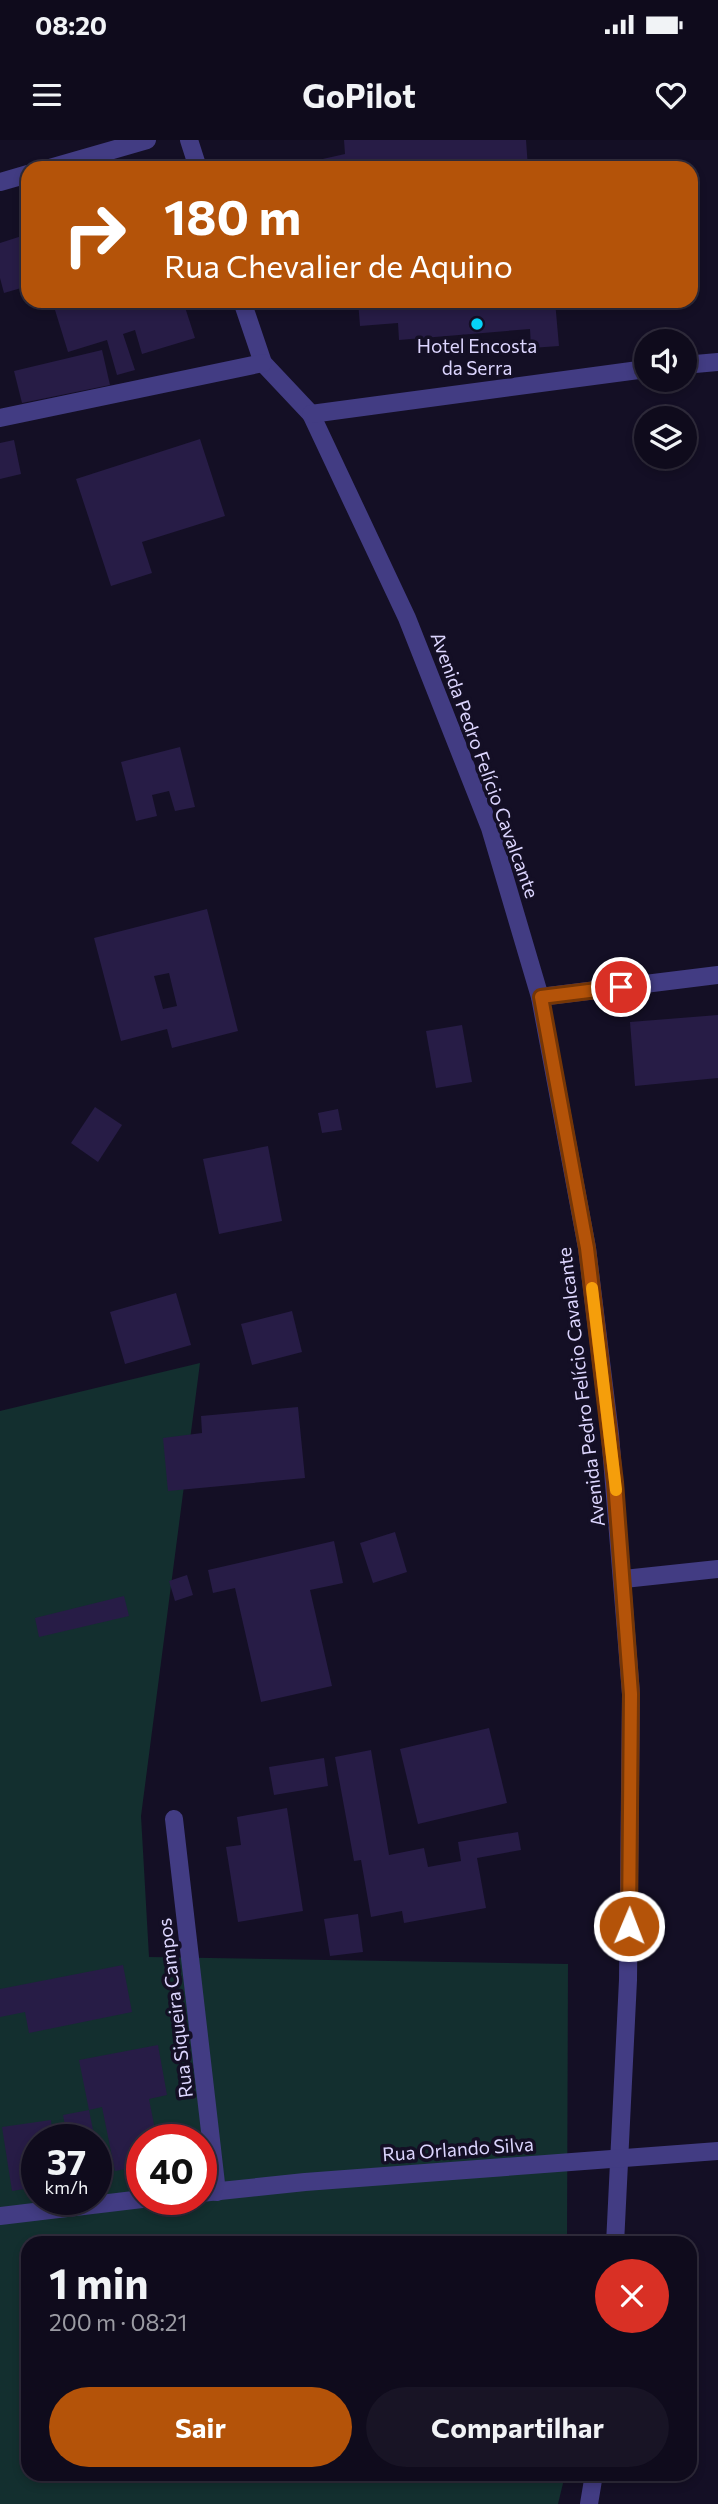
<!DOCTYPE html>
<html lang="pt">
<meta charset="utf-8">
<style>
body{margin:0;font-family:Commissioner,sans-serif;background:#181425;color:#f1f3f6;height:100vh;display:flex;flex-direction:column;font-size:26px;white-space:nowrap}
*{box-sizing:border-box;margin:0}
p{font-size:23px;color:#9b9ba3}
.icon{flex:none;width:38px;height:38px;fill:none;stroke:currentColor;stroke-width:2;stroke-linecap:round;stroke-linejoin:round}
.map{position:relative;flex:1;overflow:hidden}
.details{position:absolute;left:21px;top:2096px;width:676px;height:245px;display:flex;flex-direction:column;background:#0f0b1c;border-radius:21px;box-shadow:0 4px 10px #0003,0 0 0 2px #2f2b3b}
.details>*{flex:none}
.guide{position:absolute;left:21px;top:21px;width:677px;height:147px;border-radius:21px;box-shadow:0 4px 10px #0003,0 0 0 2px #2f2b3b;background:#b45309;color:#fff;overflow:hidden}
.controls{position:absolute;left:634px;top:189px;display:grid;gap:14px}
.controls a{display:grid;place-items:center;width:63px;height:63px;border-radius:50%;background:#0f0b1c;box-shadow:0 4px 10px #0003,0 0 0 2px #2f2b3b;font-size:35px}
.speed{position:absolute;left:21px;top:1984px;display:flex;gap:14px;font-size:35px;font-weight:700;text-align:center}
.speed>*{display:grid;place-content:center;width:91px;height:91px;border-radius:50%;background:#0f0b1c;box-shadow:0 4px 10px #0003,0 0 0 2px #2f2b3b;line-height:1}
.speed small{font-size:18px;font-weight:400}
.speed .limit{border:10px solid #d22;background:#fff;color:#111}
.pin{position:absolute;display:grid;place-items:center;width:60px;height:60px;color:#fff;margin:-30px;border:4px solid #fff;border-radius:50%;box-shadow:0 2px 7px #0007}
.me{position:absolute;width:77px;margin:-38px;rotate:1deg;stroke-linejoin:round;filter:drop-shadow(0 0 5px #0008)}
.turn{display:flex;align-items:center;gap:24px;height:147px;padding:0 28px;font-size:32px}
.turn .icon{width:91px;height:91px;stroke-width:2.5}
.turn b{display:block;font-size:49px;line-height:60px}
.round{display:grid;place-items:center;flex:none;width:74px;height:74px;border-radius:37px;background:#181425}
.headline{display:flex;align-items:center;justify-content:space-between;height:119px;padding:0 28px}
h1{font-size:42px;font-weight:700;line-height:52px}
.primary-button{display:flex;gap:14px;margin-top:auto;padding:14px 28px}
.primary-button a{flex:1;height:80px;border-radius:42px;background:#b45309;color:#fff;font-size:28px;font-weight:700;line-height:80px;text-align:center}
.primary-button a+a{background:#181425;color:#f1f3f6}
.status{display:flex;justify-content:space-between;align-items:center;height:49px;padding:0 35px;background:#0f0b1c;direction:ltr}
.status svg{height:19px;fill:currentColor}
header{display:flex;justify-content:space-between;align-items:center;height:91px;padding:0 28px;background:#0f0b1c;font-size:32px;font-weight:700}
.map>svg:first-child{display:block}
.green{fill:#132f2f;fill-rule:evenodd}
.building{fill:#271c46;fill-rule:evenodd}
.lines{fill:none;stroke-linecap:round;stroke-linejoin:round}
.minor{stroke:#423c83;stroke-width:18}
.route-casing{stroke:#753606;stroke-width:18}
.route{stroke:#b45309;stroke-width:12}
.slow{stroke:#f59e0b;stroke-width:12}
.poi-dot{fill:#06d3f9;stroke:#140f25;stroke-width:2.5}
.labels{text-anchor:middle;stroke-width:7;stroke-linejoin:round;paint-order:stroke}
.poi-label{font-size:19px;fill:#dcd5fe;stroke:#140f25}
.street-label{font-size:19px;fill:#dcd5fe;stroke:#140f25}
</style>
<div class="status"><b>08:20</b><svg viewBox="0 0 49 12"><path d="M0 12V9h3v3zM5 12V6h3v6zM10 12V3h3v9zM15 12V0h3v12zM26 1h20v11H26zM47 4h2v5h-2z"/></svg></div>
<header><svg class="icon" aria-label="menu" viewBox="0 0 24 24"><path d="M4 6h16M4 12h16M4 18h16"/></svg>GoPilot<svg class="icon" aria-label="heart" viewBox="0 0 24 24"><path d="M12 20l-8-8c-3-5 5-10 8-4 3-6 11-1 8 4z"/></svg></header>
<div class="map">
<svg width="718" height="2364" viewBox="0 0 718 2364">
<rect width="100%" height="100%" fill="#140f25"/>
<path class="green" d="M 200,1223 L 141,1676 L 149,1817 L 568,1824 L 567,2103 L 28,2104 L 28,2334 L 565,2335 L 558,2364 L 0,2364 L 0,1271 ZM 37,2000 L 96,2000 L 96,2060 L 37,2060 ZM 142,2000 L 201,2000 L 201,2060 L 142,2060 Z"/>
<g class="building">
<path d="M 344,0 L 526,0 L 528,28 L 298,28 L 296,25 L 345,14 Z"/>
<path d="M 28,94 L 28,146 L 4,153 L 0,138 L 0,103 Z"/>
<path d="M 74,161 L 183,161 L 195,198 L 142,214 L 135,190 L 123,194 L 135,230 L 117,235 L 107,200 L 68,212 L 55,170 L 75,163 Z"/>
<path d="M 358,161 L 555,161 L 559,206 L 531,208 L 530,189 L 399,200 L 398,183 L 360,186 Z"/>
<path d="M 102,210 L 110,245 L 22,263 L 14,231 Z"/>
<path d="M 200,299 L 225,376 L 142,402 L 152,433 L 111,446 L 76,339 Z"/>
<path d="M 14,300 L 21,334 L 0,339 L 0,303 Z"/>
<path d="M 180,607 L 195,667 L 175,671 L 169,651 L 152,655 L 157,676 L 136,681 L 121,622 Z"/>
<path d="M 207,769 L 238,891 L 172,908 L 167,889 L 121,901 L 94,798 ZM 169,833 L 177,866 L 163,869 L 154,836 Z"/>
<path d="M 718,875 L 718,938 L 635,946 L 630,882 Z"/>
<path d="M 462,885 L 472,942 L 436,948 L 426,891 Z"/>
<path d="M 95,967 L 122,985 L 98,1022 L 71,1003 Z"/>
<path d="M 338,969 L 342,990 L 322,993 L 318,973 Z"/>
<path d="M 268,1006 L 282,1081 L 219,1094 L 203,1019 Z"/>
<path d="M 176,1153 L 191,1205 L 125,1224 L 110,1172 Z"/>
<path d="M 292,1171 L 302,1212 L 252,1225 L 241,1184 Z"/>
<path d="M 298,1267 L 305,1338 L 168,1351 L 163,1298 L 202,1293 L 201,1276 Z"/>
<path d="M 395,1392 L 407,1432 L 373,1443 L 360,1403 Z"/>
<path d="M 334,1401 L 343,1443 L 310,1450 L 332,1546 L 261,1562 L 235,1448 L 213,1453 L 208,1430 Z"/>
<path d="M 187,1435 L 193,1455 L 175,1461 L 169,1441 Z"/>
<path d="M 124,1456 L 129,1476 L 39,1497 L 35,1478 Z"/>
<path d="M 489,1588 L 507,1663 L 418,1684 L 400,1609 Z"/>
<path d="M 371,1610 L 389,1715 L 424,1708 L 428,1727 L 461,1721 L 458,1702 L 518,1692 L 521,1710 L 477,1718 L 486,1768 L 404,1783 L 402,1771 L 371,1777 L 361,1720 L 354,1721 L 335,1617 Z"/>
<path d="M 324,1618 L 328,1646 L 274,1655 L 269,1627 Z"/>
<path d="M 287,1668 L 303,1771 L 238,1782 L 226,1707 L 241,1705 L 237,1677 Z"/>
<path d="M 358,1774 L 363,1812 L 330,1816 L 324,1779 Z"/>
<path d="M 123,1825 L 132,1872 L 29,1893 L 25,1872 L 0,1877 L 0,1849 Z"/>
<path d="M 158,1905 L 167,1955 L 149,1959 L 157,2000 L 142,2000 L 142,2026 L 115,2031 L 102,1967 L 89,1970 L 95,2000 L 68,2000 L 63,1975 L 89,1970 L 79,1920 Z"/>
<path d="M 51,1980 L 53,2000 L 37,2000 L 37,2047 L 12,2051 L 2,1987 Z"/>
</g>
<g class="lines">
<g class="minor">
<path d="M 189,0 L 198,28"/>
<path d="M 50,28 L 147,0"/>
<path d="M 0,42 L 28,34"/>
<path d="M 242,161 L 263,223 L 311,274 L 407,478 L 490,688 L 540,857 L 587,1108 L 610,1294 L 631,1554 L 628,1840 L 615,2104"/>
<path d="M 684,225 L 718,222"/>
<path d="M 311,274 L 646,229"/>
<path d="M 0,278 L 263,223"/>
<path d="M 540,857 L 718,835"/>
<path d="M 624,1439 L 718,1429"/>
<path d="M 174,1679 L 217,2052"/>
<path d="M 201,2053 L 305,2042 L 718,2011"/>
<path d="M 0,2076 L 142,2059"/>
<path d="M 589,2364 L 594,2334"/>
</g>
</g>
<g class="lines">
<defs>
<path id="route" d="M 621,847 L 541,857 L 587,1108 L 615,1342 L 631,1554 L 629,1786"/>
</defs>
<use href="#route" class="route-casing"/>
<use href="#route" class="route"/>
<path class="slow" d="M 592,1148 L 616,1350"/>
</g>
<circle class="poi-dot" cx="477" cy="184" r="7"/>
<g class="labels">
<g class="poi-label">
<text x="477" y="213">Hotel Encosta<tspan x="477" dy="22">da Serra</tspan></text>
</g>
<g class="street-label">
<text transform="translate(485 625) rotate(70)" y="7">Avenida Pedro Felício Cavalcante</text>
<text transform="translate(581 1247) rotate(-97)" y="7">Avenida Pedro Felício Cavalcante</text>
<text transform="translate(175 1868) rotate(-97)" y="7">Rua Siqueira Campos</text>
<text transform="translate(458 2009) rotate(-4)" y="7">Rua Orlando Silva</text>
</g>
</g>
</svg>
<div class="controls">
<a><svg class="icon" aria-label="sound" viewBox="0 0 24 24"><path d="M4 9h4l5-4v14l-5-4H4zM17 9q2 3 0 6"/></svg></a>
<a><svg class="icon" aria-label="layers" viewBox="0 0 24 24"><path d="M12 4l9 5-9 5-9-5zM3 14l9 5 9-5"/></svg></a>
</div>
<div class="speed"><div>37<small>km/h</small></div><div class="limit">40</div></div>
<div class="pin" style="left:621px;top:847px;background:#d93025"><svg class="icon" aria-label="arrive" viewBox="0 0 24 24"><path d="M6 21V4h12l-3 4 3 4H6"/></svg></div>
<svg class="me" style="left:629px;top:1786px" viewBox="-20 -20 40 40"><circle r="17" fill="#b45309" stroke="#fff" stroke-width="3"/><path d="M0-11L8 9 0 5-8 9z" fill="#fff"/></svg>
<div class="guide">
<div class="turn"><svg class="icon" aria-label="right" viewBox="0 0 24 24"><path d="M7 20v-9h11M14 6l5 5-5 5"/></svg><div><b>180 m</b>Rua Chevalier de Aquino</div></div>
</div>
<section class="details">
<div class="headline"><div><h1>1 min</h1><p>200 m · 08:21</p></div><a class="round" style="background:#d93025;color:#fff"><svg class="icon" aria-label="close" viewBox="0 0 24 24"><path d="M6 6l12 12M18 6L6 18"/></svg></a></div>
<div class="primary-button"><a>Sair</a><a>Compartilhar</a></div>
</section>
</div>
